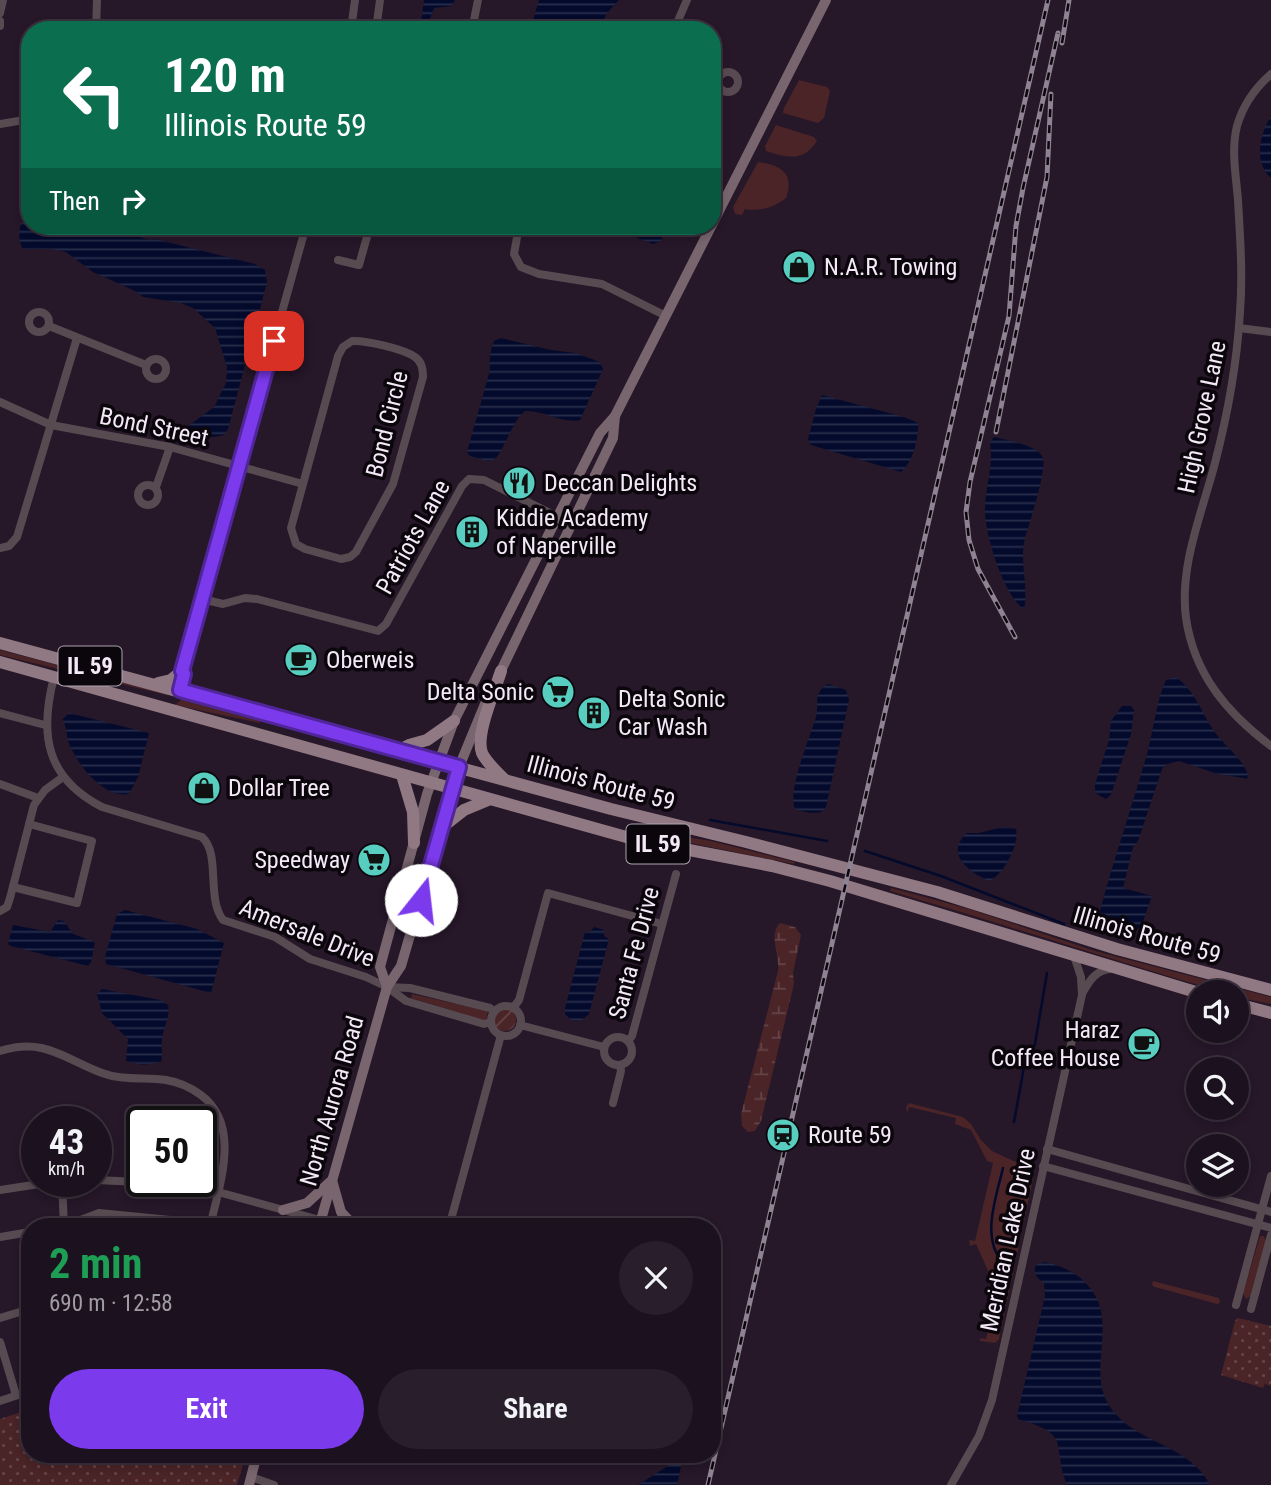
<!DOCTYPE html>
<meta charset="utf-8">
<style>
body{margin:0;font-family:"Roboto Condensed",sans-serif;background:#291f2c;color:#f1f3f6;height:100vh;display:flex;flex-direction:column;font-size:26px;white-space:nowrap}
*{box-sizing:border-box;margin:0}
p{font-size:23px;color:#a09da4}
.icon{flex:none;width:38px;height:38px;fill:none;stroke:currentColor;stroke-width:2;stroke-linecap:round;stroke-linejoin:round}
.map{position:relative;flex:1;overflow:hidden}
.drawer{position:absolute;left:21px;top:1218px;width:700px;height:245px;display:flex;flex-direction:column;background:#1c111f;border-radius:28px;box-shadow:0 4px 10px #0003,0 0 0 2px #3a313d}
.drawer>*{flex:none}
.banner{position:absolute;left:21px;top:21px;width:700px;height:214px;border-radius:28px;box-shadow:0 4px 10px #0003,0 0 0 2px #3a313d;background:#0b6e4f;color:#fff;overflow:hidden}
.buttons{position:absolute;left:1186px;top:980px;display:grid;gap:14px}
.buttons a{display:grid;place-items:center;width:63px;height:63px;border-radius:50%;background:#1c111f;box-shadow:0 4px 10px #0003,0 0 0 2px #3a313d;font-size:35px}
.speed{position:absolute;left:21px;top:1106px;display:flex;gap:14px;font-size:35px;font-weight:700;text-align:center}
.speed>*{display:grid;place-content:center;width:91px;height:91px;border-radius:50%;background:#1c111f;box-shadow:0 4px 10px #0003,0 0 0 2px #3a313d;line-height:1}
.speed small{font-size:18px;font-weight:400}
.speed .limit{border:4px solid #111;border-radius:10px;background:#fff;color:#111}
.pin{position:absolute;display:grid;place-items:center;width:60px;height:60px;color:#fff;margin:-30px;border-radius:14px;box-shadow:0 4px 10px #0006}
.me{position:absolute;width:77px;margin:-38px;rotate:16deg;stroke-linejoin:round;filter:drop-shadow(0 0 5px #0008)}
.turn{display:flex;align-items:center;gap:24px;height:147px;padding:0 28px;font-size:32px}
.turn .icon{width:91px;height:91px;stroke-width:2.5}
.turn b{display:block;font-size:49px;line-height:60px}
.then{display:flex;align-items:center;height:66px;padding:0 28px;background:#0003;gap:14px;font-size:26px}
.round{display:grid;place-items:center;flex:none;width:74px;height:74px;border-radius:37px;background:#291f2c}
.overview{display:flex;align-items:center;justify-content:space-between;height:119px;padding:0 28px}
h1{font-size:42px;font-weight:700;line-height:52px;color:#1e9e55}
.action{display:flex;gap:14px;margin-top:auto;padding:14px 28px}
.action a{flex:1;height:80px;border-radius:42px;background:#7c3aed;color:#fff;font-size:28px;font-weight:700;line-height:80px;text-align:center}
.action a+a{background:#291f2c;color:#f1f3f6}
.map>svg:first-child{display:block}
.grass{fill:#4a2427}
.wetland{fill:url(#wetland-marsh)}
.park{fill:url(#park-dots)}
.garden{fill:url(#garden-furrows)}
.water{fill:url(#water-rules)}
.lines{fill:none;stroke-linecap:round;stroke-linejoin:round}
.stream{stroke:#030a2c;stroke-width:2.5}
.street{stroke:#574b51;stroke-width:8}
.secondary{stroke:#78656e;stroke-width:10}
.primary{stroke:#917984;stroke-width:12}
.rail-casing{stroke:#8f8292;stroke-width:5}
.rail{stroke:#0b060c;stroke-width:2.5;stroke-dasharray:8;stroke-linecap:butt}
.route-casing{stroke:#51269a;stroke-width:18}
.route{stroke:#7c3aed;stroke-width:12}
.labels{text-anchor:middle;stroke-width:7;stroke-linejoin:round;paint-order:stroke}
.shield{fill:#0b060c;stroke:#aea5b0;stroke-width:2}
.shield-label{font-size:23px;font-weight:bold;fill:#f4e9f6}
.poi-label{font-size:24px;fill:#f4e9f6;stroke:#0b060c;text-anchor:start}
.street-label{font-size:24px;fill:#f4e9f6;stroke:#0b060c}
</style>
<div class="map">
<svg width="1271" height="1485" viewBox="0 0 1271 1485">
<defs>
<pattern id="wetland-marsh" width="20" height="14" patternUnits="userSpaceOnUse" patternTransform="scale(1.75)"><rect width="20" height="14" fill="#4a2427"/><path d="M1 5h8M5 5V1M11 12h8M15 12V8" fill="none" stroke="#654447"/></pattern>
<pattern id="park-dots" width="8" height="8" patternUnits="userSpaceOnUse" patternTransform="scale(1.75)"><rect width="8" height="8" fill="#4a2427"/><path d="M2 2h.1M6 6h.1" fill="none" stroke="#654447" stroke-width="1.8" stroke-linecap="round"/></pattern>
<pattern id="garden-furrows" width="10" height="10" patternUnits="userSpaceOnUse" patternTransform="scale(1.75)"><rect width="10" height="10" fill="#4a2427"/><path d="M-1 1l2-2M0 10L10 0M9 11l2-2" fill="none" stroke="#654447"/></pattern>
<pattern id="water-rules" width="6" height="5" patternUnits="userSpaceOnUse" patternTransform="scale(1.75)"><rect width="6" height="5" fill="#030a2c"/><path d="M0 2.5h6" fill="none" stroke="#282e4b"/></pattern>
</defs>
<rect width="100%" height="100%" fill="#261729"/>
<g class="grass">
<path d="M 799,80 L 827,87 L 830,91 L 824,118 L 818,123 L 783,113 L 784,108 Z"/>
<path d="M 776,125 L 814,137 L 817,141 C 804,162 787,158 766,151 L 765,146 Z"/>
<path d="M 758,162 C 781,165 795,174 786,198 C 775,207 760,212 745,209 L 742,215 L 735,214 L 733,207 Z"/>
<path d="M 0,650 L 167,694 L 167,695 L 0,655 Z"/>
<path d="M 182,699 L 261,720 L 260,723 L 175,705 Z"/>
<path d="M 632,828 L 711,841 L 795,862 L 794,864 L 631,831 Z"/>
<path d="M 891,888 L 969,909 L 1095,951 L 1271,997 L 1271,1004 L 1240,998 L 1237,997 L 1237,992 L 1222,992 C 1111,960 1001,923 890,891 Z"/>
<path d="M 412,994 L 488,1011 L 486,1021 L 411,998 Z"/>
<path d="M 909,1103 L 963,1117 L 971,1124 L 981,1140 L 992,1151 L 1027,1167 L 1025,1170 L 1029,1178 L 1033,1179 L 999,1339 L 995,1343 L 980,1341 L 980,1338 L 986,1339 L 996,1296 L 989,1294 L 989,1286 L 994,1284 L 976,1244 L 970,1246 L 969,1240 L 975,1241 L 993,1163 L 987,1161 L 971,1130 L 955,1124 L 956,1118 L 909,1107 L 907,1113 L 906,1107 Z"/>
<path d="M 1260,1236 L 1264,1236 L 1266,1241 L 1251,1296 L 1246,1299 L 1243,1294 Z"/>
<path d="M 1153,1281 L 1219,1298 L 1220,1303 L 1217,1304 L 1155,1287 L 1152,1285 Z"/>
</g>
<path class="wetland" d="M 780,923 L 795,927 L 801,935 L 793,973 L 794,984 L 761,1121 L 755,1131 L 748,1132 L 742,1126 L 741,1114 L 778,971 C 780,955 768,935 780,923 Z"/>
<g class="park">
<path d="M 1238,1318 L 1271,1326 L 1271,1386 L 1265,1384 L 1263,1388 L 1221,1375 L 1235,1321 Z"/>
<path d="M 30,1409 L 30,1454 L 246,1454 L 237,1485 L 0,1485 L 0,1419 Z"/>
</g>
<circle class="garden" cx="505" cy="1020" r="11"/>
<g class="water">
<path d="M 424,0 L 455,0 L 451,6 L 434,8 L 426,30 L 420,30 Z"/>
<path d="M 539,0 L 619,0 L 607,13 L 599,30 L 530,30 Z"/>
<path d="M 1271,116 L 1271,178 C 1253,162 1260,134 1271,116 Z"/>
<path d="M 30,207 L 30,226 L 101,226 L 150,240 L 155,239 L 255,264 L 265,270 L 267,282 L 228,429 L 224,435 L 213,437 L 188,428 L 191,424 L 214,407 L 226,383 L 227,367 L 215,328 L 193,308 L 181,303 L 143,297 L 135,291 L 93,272 L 66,252 L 52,249 L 23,249 C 15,236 21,219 30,207 Z"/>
<path d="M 608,226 L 676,226 L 665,230 L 661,241 L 653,244 Z"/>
<path d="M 501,338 L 551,350 L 575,353 L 600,362 L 603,369 L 580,420 C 563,424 543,410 525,411 C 512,420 502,457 493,460 C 487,463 477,457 470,456 L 467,452 L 490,370 C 489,359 490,352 494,341 Z"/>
<path d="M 822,395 L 904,417 L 918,423 C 919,437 913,462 901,472 L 811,445 L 808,439 L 816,409 Z"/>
<path d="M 994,437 C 1006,440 1038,445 1043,458 C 1047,470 1029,524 1025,538 C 1019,563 1029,587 1024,609 C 1004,597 984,532 985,509 C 985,487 994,465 990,443 Z"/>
<path d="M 1175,677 C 1193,687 1203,715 1214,731 C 1225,747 1242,757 1248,775 L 1247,779 L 1243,778 L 1218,774 L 1179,761 L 1167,764 L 1162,769 L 1138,841 L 1133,847 L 1123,888 L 1152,896 L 1141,927 L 1131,933 L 1126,932 L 1123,926 L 1104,921 L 1100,911 C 1114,858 1132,807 1147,754 C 1153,733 1157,698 1166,680 Z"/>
<path d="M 829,684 L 846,690 L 849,700 L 826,807 L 821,812 C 813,814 803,812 795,809 C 787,790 810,738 816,717 C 818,710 816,703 818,695 C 821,689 823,686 829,684 Z"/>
<path d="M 1122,706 L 1131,706 L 1134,710 L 1131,734 L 1111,795 L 1106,799 L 1095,793 L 1095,784 L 1109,740 L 1111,721 Z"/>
<path d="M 69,713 L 149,733 L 138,777 L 129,794 C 103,799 76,763 68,741 C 66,733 67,726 62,720 Z"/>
<path d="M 1003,827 L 1016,829 C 1020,844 1003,876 989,881 C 969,872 944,854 967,833 L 979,833 Z"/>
<path d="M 125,910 L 197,929 L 224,943 L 211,993 L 106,964 L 105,957 L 117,914 Z"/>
<path d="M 58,920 L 64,921 L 73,934 L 95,942 L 91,962 L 88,966 L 11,946 L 8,944 L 13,925 L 50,932 Z"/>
<path d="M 594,927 L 604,930 L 604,936 L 609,939 L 589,1014 L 582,1020 L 572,1021 L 565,1014 L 565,1008 L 585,932 L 590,932 Z"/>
<path d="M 102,989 L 160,1000 L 168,1005 C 171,1017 163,1027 162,1039 C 161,1047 163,1054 161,1062 L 143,1065 L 126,1061 L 128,1039 L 102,1013 L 97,994 Z"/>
<path d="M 1045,1262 C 1064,1267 1077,1272 1090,1288 C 1120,1325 1083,1374 1113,1411 C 1139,1444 1190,1445 1210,1485 L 1067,1485 C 1051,1443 1073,1435 1018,1419 L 1017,1416 L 1045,1296 L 1044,1283 C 1038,1278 1032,1275 1036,1265 Z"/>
<path d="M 679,1459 L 682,1462 L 677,1485 L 638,1485 Z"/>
</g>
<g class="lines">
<g class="stream">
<path d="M 710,820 L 827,841"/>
<path d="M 865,851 L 941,876 L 1064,924"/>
<path d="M 1014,1122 L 1024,1067 L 1035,1044 L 1047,973"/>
<path d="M 1003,1168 C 996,1198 980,1239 1004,1264"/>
</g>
<g class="street">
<path d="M 0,13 L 3,0"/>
<path d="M 0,21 L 0,26"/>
<path d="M 96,30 L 97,0"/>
<path d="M 351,30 L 355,0"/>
<path d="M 376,30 L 380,0"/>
<path d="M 472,30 L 478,0"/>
<path d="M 674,30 L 687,0"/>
<circle cx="728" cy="82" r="10"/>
<path d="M 1271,74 C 1255,88 1243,105 1237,126 C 1231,150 1236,176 1238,200 C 1240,237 1243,274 1240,312 C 1237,363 1228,413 1215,463 C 1202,513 1179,566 1186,618 C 1194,674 1227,713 1271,746"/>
<path d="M 0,124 L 30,119"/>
<path d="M 397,226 L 400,230 L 409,232 L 417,226"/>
<path d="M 519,226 L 514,254 L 521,267 L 539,274 L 602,284 L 666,316"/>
<path d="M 338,260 L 359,265 L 370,226"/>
<circle cx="39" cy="322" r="10"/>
<path d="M 49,326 L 146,365"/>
<path d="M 1239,328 L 1271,332"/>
<path d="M 352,341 C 365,340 404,349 415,357 C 422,362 423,369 423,377 L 393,484 L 356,552 L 350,557 L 341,559 L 305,549 L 296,544 L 291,528 L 338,356 L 343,347 Z"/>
<circle cx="156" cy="369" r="10"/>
<path d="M 0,402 L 51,425 L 170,447 L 303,484"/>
<circle cx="148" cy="495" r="10"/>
<path d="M 156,487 L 170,447"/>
<path d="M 0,548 L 9,546 L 17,537 L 77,338"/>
<path d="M 202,599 L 223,604 L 245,598 L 257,599 L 378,631 L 386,624 L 462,486 L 469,479 L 484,480 L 556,516"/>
<path d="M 54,677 C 39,735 46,778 102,807 L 202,837 C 221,854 206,898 223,920 L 275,937 L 310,959 L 366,977 L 387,987 L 406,1001 L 484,1024 L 491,1022"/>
<path d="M 180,690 L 184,674 L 182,671 L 306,226"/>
<path d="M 0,713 L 45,725"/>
<path d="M 0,784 L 38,798"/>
<path d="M 13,887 L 77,903 L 92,841 L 29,824"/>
<path d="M 0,911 L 7,907 L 10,898 L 34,805 L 45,790 L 63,777"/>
<path d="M 387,987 L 410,988 L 490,1008 L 494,1012"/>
<path d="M 1083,992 C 1090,980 1096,970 1111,969"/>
<circle cx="506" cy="1021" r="15"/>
<path d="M 513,1008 L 519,1000 L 548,893 L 662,924"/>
<path d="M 520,1025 L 604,1047"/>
<circle cx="618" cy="1051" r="14"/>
<path d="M 628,1041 L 632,1036 L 676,874"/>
<path d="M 0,1051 C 45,1037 64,1059 102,1073 C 123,1081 145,1077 166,1080 C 179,1082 190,1087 201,1095 C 242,1126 219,1185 210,1227"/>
<path d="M 613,1103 L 621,1071 L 620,1065"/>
<path d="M 1047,1149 L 1271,1212"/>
<path d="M 1043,1166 L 1271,1228"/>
<path d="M 96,1180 L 161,1183 L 218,1192 L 345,1227"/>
<path d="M 62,1181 L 64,1227"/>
<path d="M 0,1190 L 59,1181"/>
<path d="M 62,1227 L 99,1213 L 211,1224"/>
<path d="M 449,1227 L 501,1035"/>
<path d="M 0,1237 L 30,1232"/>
<path d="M 1236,1305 L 1271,1176"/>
<path d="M 1251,1309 L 1271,1235"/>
<path d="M 0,1318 L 30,1309"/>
<path d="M 0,1342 L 16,1395"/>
<path d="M 0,1401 L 30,1391"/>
<path d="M 251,1477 L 274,1485"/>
<path d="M 951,1485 L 979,1436 L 992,1400 L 1082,995 L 1081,977 L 1074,956"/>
</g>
<g class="secondary">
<path d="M 498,677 L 613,438 L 615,416"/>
<path d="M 387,987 L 380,967 L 427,794 L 454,721 L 600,433 L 615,416 L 826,0"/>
<path d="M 332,1180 L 341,1212 L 355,1227"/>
<path d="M 283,1210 L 307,1203 L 330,1182"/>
<path d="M 319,1227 L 387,987 L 401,966 L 459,767 L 485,704"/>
<path d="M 249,1485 L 257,1454"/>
</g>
<g class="primary">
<path d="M 0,643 L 611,809 L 746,842 L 937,892 L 1117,949 L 1271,990"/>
<path d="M 0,662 L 637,840 L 772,866 L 830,881 L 1199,993"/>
<path d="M 501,671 C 495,691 475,734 482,753 C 486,762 497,772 504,779"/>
<path d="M 158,683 L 171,680 L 182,671"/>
<path d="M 397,751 L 409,745 L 427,740 L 454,721"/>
<path d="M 402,775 L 413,812 L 414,843"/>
<path d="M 441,828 L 464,810 L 488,800"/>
<path d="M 1237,1004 L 1271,1013"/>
</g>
<defs>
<g id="rail">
<path d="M 1062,43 L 1069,0"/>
<path d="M 996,432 L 1047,177 L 1051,94"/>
<path d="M 1015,637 L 978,569 L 969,540 L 966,512 L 970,482 L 1009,316 L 1016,226 L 1023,188 L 1058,33"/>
<path d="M 708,1485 L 1048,0"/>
</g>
</defs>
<use href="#rail" class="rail-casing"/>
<use href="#rail" class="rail"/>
</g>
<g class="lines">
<defs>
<path id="route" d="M 274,341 L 182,671 L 184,674 L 180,690 L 459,767 L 421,900"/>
</defs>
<use href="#route" class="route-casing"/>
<use href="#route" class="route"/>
</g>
<defs>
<symbol id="shop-disc" viewBox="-11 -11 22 22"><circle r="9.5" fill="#58cec0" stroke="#0b060c"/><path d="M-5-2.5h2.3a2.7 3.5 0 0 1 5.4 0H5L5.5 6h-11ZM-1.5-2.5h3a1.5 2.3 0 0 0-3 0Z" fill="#111"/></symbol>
<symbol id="restaurant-disc" viewBox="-11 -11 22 22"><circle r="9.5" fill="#58cec0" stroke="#0b060c"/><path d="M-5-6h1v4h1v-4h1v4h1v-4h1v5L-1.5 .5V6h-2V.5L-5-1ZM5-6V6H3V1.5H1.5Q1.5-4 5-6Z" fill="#111"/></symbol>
<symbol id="building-disc" viewBox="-11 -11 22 22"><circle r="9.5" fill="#58cec0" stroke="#0b060c"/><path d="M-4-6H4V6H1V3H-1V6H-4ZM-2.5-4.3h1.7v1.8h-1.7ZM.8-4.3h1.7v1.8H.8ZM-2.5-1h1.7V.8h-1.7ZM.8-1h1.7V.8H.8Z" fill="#111"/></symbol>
<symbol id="cafe-disc" viewBox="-11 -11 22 22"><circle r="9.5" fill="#58cec0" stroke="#0b060c"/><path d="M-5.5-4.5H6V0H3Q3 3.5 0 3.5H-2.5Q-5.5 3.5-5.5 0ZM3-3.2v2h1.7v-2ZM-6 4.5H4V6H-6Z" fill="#111"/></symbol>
<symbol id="supermarket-disc" viewBox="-11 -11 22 22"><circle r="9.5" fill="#58cec0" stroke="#0b060c"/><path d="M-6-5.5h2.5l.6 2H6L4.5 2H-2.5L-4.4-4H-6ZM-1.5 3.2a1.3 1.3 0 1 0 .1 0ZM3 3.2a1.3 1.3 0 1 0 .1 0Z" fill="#111"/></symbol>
<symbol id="station-disc" viewBox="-11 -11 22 22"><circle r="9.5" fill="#58cec0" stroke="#0b060c"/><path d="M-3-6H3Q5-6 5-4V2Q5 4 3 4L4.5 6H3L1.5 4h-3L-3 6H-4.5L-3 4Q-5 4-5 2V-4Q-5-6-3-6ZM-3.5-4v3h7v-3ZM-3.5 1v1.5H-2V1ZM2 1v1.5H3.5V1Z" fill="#111"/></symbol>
</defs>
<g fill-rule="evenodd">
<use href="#shop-disc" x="780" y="248" width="38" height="38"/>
<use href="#restaurant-disc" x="500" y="464" width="38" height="38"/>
<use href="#building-disc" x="453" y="513" width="38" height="38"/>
<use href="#cafe-disc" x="282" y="641" width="38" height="38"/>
<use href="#supermarket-disc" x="539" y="673" width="38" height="38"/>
<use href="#building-disc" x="575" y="694" width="38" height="38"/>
<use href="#shop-disc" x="185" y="769" width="38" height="38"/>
<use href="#supermarket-disc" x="355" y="841" width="38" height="38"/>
<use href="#cafe-disc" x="1125" y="1025" width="38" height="38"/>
<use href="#station-disc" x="764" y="1116" width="38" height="38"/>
</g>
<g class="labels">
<g class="shield">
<rect x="58.5" y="646.5" width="63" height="39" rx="5"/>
<rect x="626.5" y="824.5" width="63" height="39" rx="5"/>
</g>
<g class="shield-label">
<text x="90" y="674">IL 59</text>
<text x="658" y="852">IL 59</text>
</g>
<g class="poi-label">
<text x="824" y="275">N.A.R. Towing</text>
<text x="544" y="491">Deccan Delights</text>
<text x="496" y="526">Kiddie Academy<tspan x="496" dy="28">of Naperville</tspan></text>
<text x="326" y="668">Oberweis</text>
<text x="534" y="700" text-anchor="end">Delta Sonic</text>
<text x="618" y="707">Delta Sonic<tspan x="618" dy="28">Car Wash</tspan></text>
<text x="228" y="796">Dollar Tree</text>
<text x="350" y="868" text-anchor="end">Speedway</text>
<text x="1120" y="1038" text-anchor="end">Haraz<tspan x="1120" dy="28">Coffee House</tspan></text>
<text x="808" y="1143">Route 59</text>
</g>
<g class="street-label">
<text transform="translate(1202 417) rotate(-78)" y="8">High Grove Lane</text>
<text transform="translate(387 424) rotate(-76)" y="8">Bond Circle</text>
<text transform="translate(154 427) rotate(12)" y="8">Bond Street</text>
<text transform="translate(413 537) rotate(-61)" y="8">Patriots Lane</text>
<text transform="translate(601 783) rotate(15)" y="8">Illinois Route 59</text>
<text transform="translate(307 933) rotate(22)" y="8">Amersale Drive</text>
<text transform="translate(1147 935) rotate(16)" y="8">Illinois Route 59</text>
<text transform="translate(634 953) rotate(-75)" y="8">Santa Fe Drive</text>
<text transform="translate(332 1101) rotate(-74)" y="8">North Aurora Road</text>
<text transform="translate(1008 1240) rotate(-78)" y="8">Meridian Lake Drive</text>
</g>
</g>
</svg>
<div class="buttons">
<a><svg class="icon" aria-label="sound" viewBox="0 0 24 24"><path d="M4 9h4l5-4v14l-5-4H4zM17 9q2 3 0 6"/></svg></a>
<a><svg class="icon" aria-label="search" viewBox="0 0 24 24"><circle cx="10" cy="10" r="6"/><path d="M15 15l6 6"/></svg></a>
<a><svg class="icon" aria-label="layers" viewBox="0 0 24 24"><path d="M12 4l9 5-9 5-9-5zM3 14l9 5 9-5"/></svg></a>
</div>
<div class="speed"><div>43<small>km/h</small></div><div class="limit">50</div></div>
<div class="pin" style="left:274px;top:341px;background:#d93025"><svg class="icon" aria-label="arrive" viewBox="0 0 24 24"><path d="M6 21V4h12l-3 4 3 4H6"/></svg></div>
<svg class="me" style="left:421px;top:900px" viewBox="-20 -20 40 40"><circle r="19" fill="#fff"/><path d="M0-13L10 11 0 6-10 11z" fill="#7c3aed"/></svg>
<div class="banner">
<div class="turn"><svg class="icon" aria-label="left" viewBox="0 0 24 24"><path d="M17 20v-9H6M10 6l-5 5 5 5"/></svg><div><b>120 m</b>Illinois Route 59</div></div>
<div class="then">Then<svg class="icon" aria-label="right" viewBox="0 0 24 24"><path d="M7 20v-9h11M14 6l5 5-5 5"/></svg></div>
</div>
<section class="drawer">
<div class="overview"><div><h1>2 min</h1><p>690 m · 12:58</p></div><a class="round"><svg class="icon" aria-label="close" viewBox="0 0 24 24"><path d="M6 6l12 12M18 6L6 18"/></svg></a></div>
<div class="action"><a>Exit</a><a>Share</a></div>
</section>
</div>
